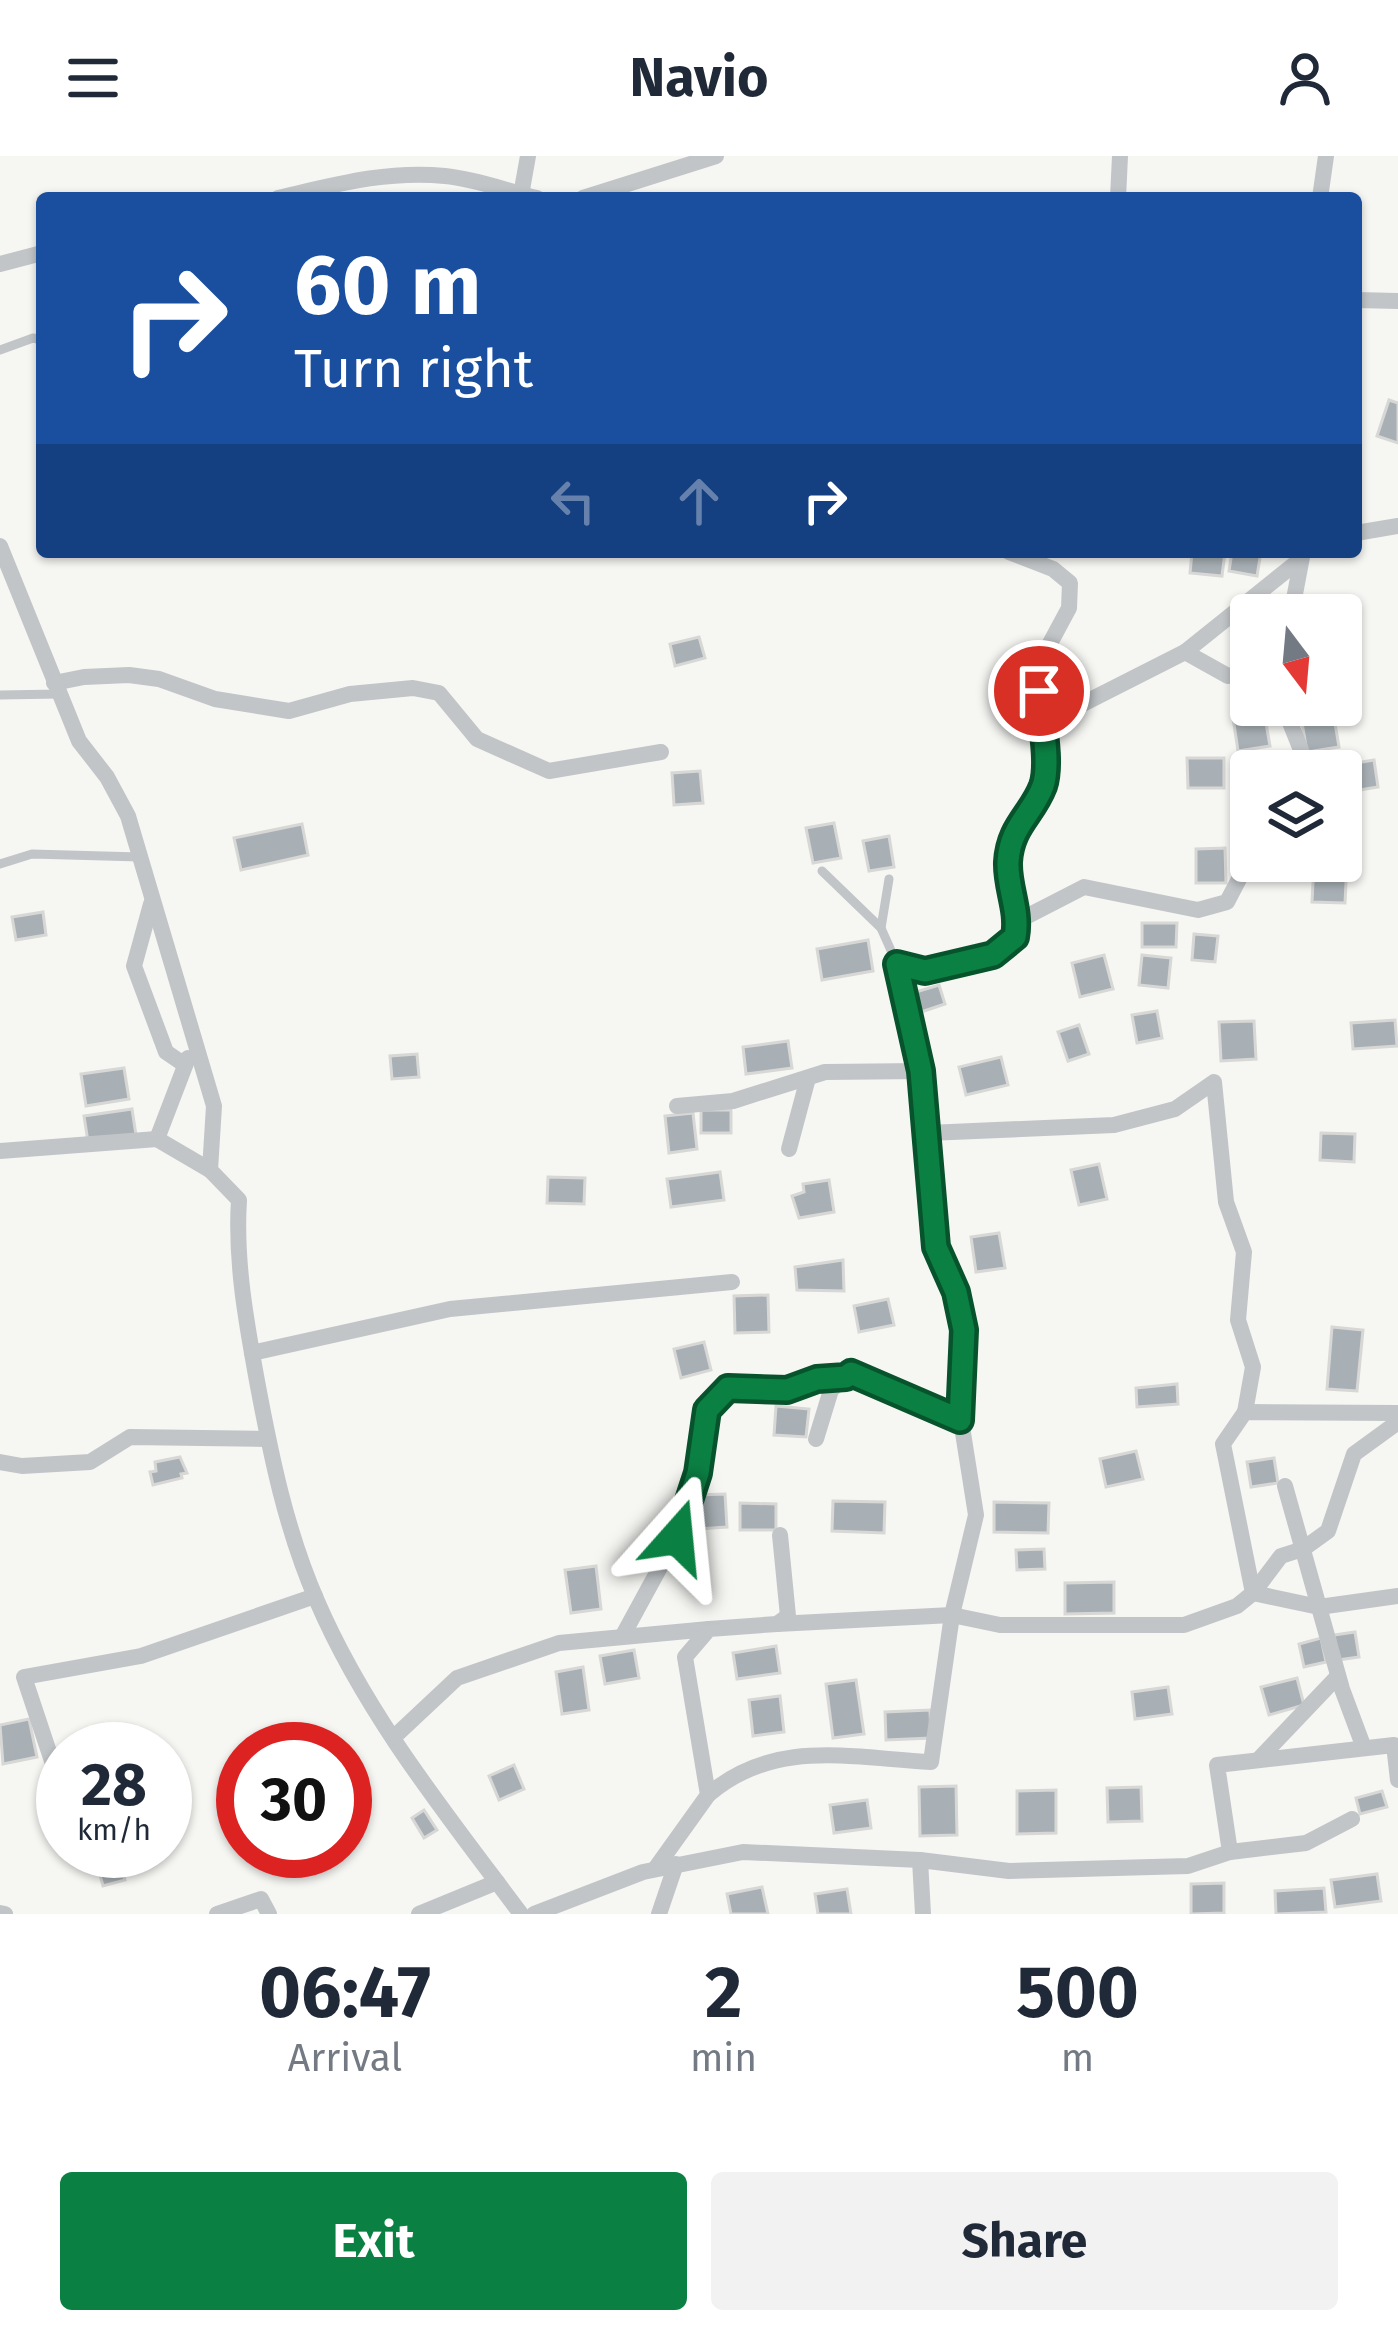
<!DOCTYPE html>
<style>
body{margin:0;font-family:"Fira Sans",sans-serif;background:#f2f2f3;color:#1f2937;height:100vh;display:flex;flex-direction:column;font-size:45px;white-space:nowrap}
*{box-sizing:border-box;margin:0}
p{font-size:39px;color:#747a83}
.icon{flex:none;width:66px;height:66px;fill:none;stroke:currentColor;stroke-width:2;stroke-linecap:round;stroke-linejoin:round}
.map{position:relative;height:1758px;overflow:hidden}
.details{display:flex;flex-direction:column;background:#fff;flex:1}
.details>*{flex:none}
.guide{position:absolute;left:36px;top:36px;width:1326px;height:366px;border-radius:12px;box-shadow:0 3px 9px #0004;background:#1a4fa0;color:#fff;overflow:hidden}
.needle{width:78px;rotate:164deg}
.controls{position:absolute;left:1230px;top:438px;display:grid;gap:24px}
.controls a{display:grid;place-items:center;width:132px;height:132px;border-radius:12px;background:#fff;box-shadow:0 3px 9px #0004;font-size:60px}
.speed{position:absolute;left:36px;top:1566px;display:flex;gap:24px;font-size:60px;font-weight:700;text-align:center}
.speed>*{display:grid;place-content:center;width:156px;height:156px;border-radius:50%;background:#fff;box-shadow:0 3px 9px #0004;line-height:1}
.speed small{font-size:30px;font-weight:400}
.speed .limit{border:18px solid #d22;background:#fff;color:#111}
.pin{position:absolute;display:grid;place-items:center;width:102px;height:102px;color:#fff;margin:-51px;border:6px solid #fff;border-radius:50%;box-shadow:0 3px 12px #0007}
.me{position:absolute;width:132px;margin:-66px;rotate:18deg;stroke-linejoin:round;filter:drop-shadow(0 0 9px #0008)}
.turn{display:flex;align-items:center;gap:42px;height:252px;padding:0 60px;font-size:54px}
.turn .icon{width:156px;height:156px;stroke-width:2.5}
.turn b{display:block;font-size:84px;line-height:102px}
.lanes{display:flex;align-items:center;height:114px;padding:0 60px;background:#0003;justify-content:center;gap:60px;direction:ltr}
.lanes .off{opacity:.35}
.eta{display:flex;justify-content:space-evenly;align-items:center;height:204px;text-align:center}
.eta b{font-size:72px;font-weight:700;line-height:84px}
.action{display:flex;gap:24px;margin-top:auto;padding:24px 60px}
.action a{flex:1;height:138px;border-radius:12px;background:#0b8043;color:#fff;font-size:48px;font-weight:700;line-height:138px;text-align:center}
.action a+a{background:#f2f2f3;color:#1f2937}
header{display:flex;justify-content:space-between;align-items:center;height:156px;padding:0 60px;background:#fff;font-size:54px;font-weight:700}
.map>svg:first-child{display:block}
.building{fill:#a8b0b5;stroke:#d7d7d5;stroke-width:3}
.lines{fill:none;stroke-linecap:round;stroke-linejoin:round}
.lane{stroke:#c1c5c8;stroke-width:9}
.street{stroke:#c1c5c8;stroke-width:16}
.route-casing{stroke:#07532c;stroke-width:30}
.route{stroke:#0b8043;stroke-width:21}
</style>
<header><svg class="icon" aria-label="menu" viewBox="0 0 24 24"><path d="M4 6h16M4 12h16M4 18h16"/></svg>Navio<svg class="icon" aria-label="person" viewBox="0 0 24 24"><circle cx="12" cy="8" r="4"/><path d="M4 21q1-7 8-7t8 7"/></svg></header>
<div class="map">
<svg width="1398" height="1758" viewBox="0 0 1398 1758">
<rect width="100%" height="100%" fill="#f6f6f3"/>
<g class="building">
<path d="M 1389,244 L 1398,247 L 1398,287 L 1377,280 Z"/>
<path d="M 1192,396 L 1225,396 L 1222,420 L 1190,417 Z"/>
<path d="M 1232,396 L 1261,396 L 1257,420 L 1229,415 Z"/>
<path d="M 699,481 L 705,502 L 675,510 L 670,488 Z"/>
<path d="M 1299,549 L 1332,549 L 1339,591 L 1307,596 Z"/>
<path d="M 1263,550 L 1270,590 L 1238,595 L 1232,555 Z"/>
<path d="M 1187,602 L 1224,602 L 1224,632 L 1188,632 Z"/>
<path d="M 1374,604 L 1378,631 L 1341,637 L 1341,615 L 1308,615 Z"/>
<path d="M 700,615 L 703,647 L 674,649 L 672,617 Z"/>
<path d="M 834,667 L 841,702 L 813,707 L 806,672 Z"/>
<path d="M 302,668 L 308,699 L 241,714 L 234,682 Z"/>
<path d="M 889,680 L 894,711 L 869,715 L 863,685 Z"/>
<path d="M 1341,687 L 1348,687 L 1345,747 L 1312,746 L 1314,705 L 1341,705 Z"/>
<path d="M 1225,692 L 1226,727 L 1196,727 L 1196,693 Z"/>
<path d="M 43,756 L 46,779 L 16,784 L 12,761 Z"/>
<path d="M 1142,767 L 1177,767 L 1176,791 L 1142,791 Z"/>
<path d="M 1194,778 L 1218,780 L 1215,806 L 1192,804 Z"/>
<path d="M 868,784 L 873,815 L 822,824 L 817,793 Z"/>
<path d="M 1104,799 L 1113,833 L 1080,841 L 1072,807 Z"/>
<path d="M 1142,799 L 1171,802 L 1168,832 L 1139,829 Z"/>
<path d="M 939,829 L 945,848 L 915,858 L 909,838 Z"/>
<path d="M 1157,855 L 1162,882 L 1137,887 L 1132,859 Z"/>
<path d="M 1395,864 L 1397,890 L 1353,893 L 1351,867 Z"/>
<path d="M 1254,865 L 1256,903 L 1221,905 L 1219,866 Z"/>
<path d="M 1079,869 L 1089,898 L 1068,905 L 1058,876 Z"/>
<path d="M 788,885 L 792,912 L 746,918 L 743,891 Z"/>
<path d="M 417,898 L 419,921 L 392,923 L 390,900 Z"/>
<path d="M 1001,901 L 1008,929 L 966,939 L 959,911 Z"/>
<path d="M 124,912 L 129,943 L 86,950 L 81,918 Z"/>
<path d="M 132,953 L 136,979 L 88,986 L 84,960 Z"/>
<rect x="701" y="954" width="30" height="23"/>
<path d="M 693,957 L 697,993 L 669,997 L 665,960 Z"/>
<path d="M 1321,977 L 1355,978 L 1354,1006 L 1320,1004 Z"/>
<path d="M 1099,1008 L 1107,1043 L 1079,1049 L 1071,1014 Z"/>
<path d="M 720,1016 L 724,1044 L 671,1051 L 667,1023 Z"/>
<path d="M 548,1021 L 585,1022 L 584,1048 L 547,1047 Z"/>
<path d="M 829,1024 L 834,1056 L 799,1062 L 792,1040 L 804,1036 L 803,1028 Z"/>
<path d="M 999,1077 L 1005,1112 L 976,1116 L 971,1081 Z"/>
<path d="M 843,1104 L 844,1135 L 797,1134 L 795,1111 Z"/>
<path d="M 768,1139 L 769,1176 L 735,1177 L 734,1140 Z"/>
<path d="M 888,1143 L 894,1169 L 859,1176 L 854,1150 Z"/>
<path d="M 1332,1171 L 1363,1174 L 1357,1235 L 1327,1233 Z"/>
<path d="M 704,1186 L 711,1214 L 681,1222 L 674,1193 Z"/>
<path d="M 1177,1228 L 1178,1248 L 1137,1251 L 1136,1232 Z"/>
<path d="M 776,1250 L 809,1253 L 806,1281 L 774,1279 Z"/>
<path d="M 1136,1295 L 1143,1323 L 1106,1331 L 1100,1303 Z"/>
<path d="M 180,1301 L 187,1317 L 181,1318 L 182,1322 L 153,1329 L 150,1316 L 156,1315 L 155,1306 Z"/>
<path d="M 1274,1302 L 1278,1327 L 1251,1331 L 1247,1306 Z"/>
<path d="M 725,1338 L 727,1371 L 698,1373 L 696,1339 Z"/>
<path d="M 833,1345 L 885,1346 L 884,1377 L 832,1375 Z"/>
<path d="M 994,1346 L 1049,1347 L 1048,1377 L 994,1376 Z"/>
<path d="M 740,1347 L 776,1348 L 776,1374 L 740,1374 Z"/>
<path d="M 1044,1393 L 1045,1413 L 1017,1414 L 1016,1394 Z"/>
<path d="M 596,1410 L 601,1453 L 571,1457 L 565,1414 Z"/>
<path d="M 1114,1426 L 1114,1457 L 1065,1458 L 1065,1427 Z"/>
<path d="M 1355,1476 L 1359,1501 L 1338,1504 L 1334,1479 Z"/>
<path d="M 1321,1482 L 1326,1506 L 1304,1511 L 1299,1488 Z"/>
<path d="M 776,1490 L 780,1517 L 737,1523 L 733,1497 Z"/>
<path d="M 634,1494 L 639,1522 L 605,1528 L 600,1500 Z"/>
<path d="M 583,1511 L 589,1554 L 562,1558 L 556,1516 Z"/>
<path d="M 1297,1522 L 1304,1549 L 1269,1559 L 1261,1531 Z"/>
<path d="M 856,1524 L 864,1578 L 833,1582 L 826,1528 Z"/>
<path d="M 1168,1531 L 1172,1558 L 1135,1563 L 1132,1536 Z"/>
<path d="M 780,1540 L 784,1576 L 753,1580 L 749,1544 Z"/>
<path d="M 930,1554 L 931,1582 L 886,1584 L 885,1556 Z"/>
<path d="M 29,1563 L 37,1601 L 3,1608 L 0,1569 Z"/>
<path d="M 514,1609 L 524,1633 L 499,1644 L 489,1620 Z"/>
<path d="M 956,1630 L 957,1679 L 920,1680 L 919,1631 Z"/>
<path d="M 1141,1631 L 1142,1665 L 1108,1666 L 1107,1632 Z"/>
<path d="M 1056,1634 L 1056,1677 L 1017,1678 L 1017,1635 Z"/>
<path d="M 1382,1635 L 1387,1651 L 1360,1658 L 1356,1642 Z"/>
<path d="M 867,1644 L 871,1672 L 834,1677 L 830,1649 Z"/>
<path d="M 424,1654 L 437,1674 L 424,1682 L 412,1662 Z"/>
<path d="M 119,1702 L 125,1724 L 103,1730 L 97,1708 Z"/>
<path d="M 1377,1718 L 1381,1745 L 1335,1751 L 1331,1724 Z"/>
<path d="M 1224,1727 L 1224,1757 L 1191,1758 L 1191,1728 Z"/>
<path d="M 762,1731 L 768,1758 L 731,1758 L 727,1738 Z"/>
<path d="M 1324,1732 L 1326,1756 L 1276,1758 L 1275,1735 Z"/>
<path d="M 847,1733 L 851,1758 L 818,1758 L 815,1738 Z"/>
</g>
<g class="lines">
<g class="lane">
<path d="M 0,194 L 33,182 L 42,184"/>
<path d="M 0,539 L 59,538"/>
<path d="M 0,708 L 32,698 L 140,701"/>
<path d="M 822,715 L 881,772 L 897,808"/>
<path d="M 881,772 L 889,723"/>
</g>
<g class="street">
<path d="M 521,39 L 528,0"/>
<path d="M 278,42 C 334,29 387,14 445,20 C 476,23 507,35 537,42"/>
<path d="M 583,42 L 716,0"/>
<path d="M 1118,42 L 1120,0"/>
<path d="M 1320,42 L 1326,0"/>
<path d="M 0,108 L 42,97"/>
<path d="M 1356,144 L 1398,145"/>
<path d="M 1356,377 L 1398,370"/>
<path d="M 0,390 L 79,585 L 107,621 L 128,660 L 214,950 L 210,1014 L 239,1044 C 235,1104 246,1165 257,1225 C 271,1300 286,1374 317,1445 C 366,1559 447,1659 521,1758"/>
<path d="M 1291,459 L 1302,401"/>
<path d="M 1185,496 L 1301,403"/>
<path d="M 54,527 L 84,521 L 129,519 L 159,523 L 215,543 L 289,555 L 350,538 L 413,532 L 439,537 L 477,583 L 549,615 L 661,596"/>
<path d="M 1283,549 L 1303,599 L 1295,615"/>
<path d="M 1041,569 L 1185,496 L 1228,520 L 1251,515"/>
<path d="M 151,748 L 134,810 L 166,896 L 185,909"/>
<path d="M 1018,765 L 1084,731 L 1198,754 L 1227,746 L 1251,700"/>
<path d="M 188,902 L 157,983 L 210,1014"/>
<path d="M 677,950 L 733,945 L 825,916 L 921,915"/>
<path d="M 928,977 L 1114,969 L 1175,953 L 1214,926 L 1226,1046 L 1244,1096 L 1238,1164 L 1253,1211 L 1245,1256"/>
<path d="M 789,993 L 808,922"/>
<path d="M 0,995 L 157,983"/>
<path d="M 252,1197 L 450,1153 L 732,1126"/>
<path d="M 816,1283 L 831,1234 L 851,1217 L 960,1264"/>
<path d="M 0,1306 L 22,1310 L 90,1306 L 130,1281 L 268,1283"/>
<path d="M 1285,1330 L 1342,1533 L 1364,1592"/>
<path d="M 1253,1437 L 1223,1288 L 1245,1256 L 1398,1257"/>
<path d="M 1253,1437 L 1281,1400 L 1303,1393 L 1328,1375 L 1354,1298 L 1398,1266"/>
<path d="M 777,1468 L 952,1459 L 1000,1469 L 1184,1469 L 1237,1450 L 1253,1437 L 1319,1451 L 1398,1440"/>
<path d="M 622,1481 L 677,1380 L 698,1317 L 707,1254 L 728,1233 L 787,1234 L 817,1223 L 846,1221"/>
<path d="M 393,1582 L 457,1522 L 559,1487 L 709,1473"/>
<path d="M 1259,1603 L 1338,1520"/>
<path d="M 63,1638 L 24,1521 L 141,1500 L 315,1440"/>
<path d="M 708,1639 C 774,1582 850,1602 931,1606 L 952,1459 L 976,1359 L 960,1258 L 964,1174 L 956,1136 L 936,1091 L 921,915 L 897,808 L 925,815 L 942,808 L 993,799 L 1015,781 C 1020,754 1007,733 1008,706 C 1010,670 1032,660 1043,630 C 1049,615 1041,532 1033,519 L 1069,452 L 1070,427 L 1053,413 L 1009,396"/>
<path d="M 82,1695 L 85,1705"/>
<path d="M 1230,1696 L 1306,1687 L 1352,1663"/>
<path d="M 920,1704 L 923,1758"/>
<path d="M 655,1713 L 708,1639 L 685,1501 L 709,1473 L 777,1468 L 788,1460 L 780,1379"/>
<path d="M 0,1757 L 5,1758"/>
<path d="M 217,1758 L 261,1743 L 269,1758"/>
<path d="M 419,1758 L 497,1726"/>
<path d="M 534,1758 L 643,1716 L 743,1696 L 920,1704 L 1009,1715 L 1188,1710 L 1230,1696 L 1217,1609 L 1394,1589 L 1398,1624"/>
<path d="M 659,1758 L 676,1708"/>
</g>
</g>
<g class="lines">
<defs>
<path id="route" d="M 677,1381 L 698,1317 L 707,1254 L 728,1232 L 787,1234 L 817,1223 L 846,1221 L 851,1217 L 960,1264 L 964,1174 L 956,1136 L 936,1091 L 921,915 L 897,808 L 925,815 L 993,799 L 1015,781 C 1020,754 1007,732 1008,706 C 1010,670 1032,659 1043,630 C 1051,607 1041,561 1039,535"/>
</defs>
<use href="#route" class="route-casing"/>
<use href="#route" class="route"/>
</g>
</svg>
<div class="controls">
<a><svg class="needle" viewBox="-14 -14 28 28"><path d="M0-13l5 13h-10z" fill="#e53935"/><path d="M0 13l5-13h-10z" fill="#747a83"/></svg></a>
<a><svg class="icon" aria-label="layers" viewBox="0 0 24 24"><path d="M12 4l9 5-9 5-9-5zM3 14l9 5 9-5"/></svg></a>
</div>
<div class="speed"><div>28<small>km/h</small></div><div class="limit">30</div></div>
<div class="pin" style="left:1039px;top:535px;background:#d93025"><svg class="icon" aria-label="arrive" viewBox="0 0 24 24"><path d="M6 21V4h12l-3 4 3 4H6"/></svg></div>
<svg class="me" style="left:677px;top:1381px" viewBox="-20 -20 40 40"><path d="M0-17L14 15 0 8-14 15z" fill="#0b8043" stroke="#fff" stroke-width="4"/></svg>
<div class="guide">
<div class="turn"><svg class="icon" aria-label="right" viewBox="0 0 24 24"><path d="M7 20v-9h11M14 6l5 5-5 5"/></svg><div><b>60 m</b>Turn right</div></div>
<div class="lanes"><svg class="icon off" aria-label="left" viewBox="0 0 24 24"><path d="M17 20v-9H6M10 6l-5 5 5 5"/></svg><svg class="icon off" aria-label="ahead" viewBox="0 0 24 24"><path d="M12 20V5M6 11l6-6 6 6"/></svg><svg class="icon" aria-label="right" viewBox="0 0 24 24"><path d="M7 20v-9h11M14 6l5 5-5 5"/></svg></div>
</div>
</div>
<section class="details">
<div class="eta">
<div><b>06:47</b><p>Arrival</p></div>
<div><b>2</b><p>min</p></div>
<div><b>500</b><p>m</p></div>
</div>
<div class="action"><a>Exit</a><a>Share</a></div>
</section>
